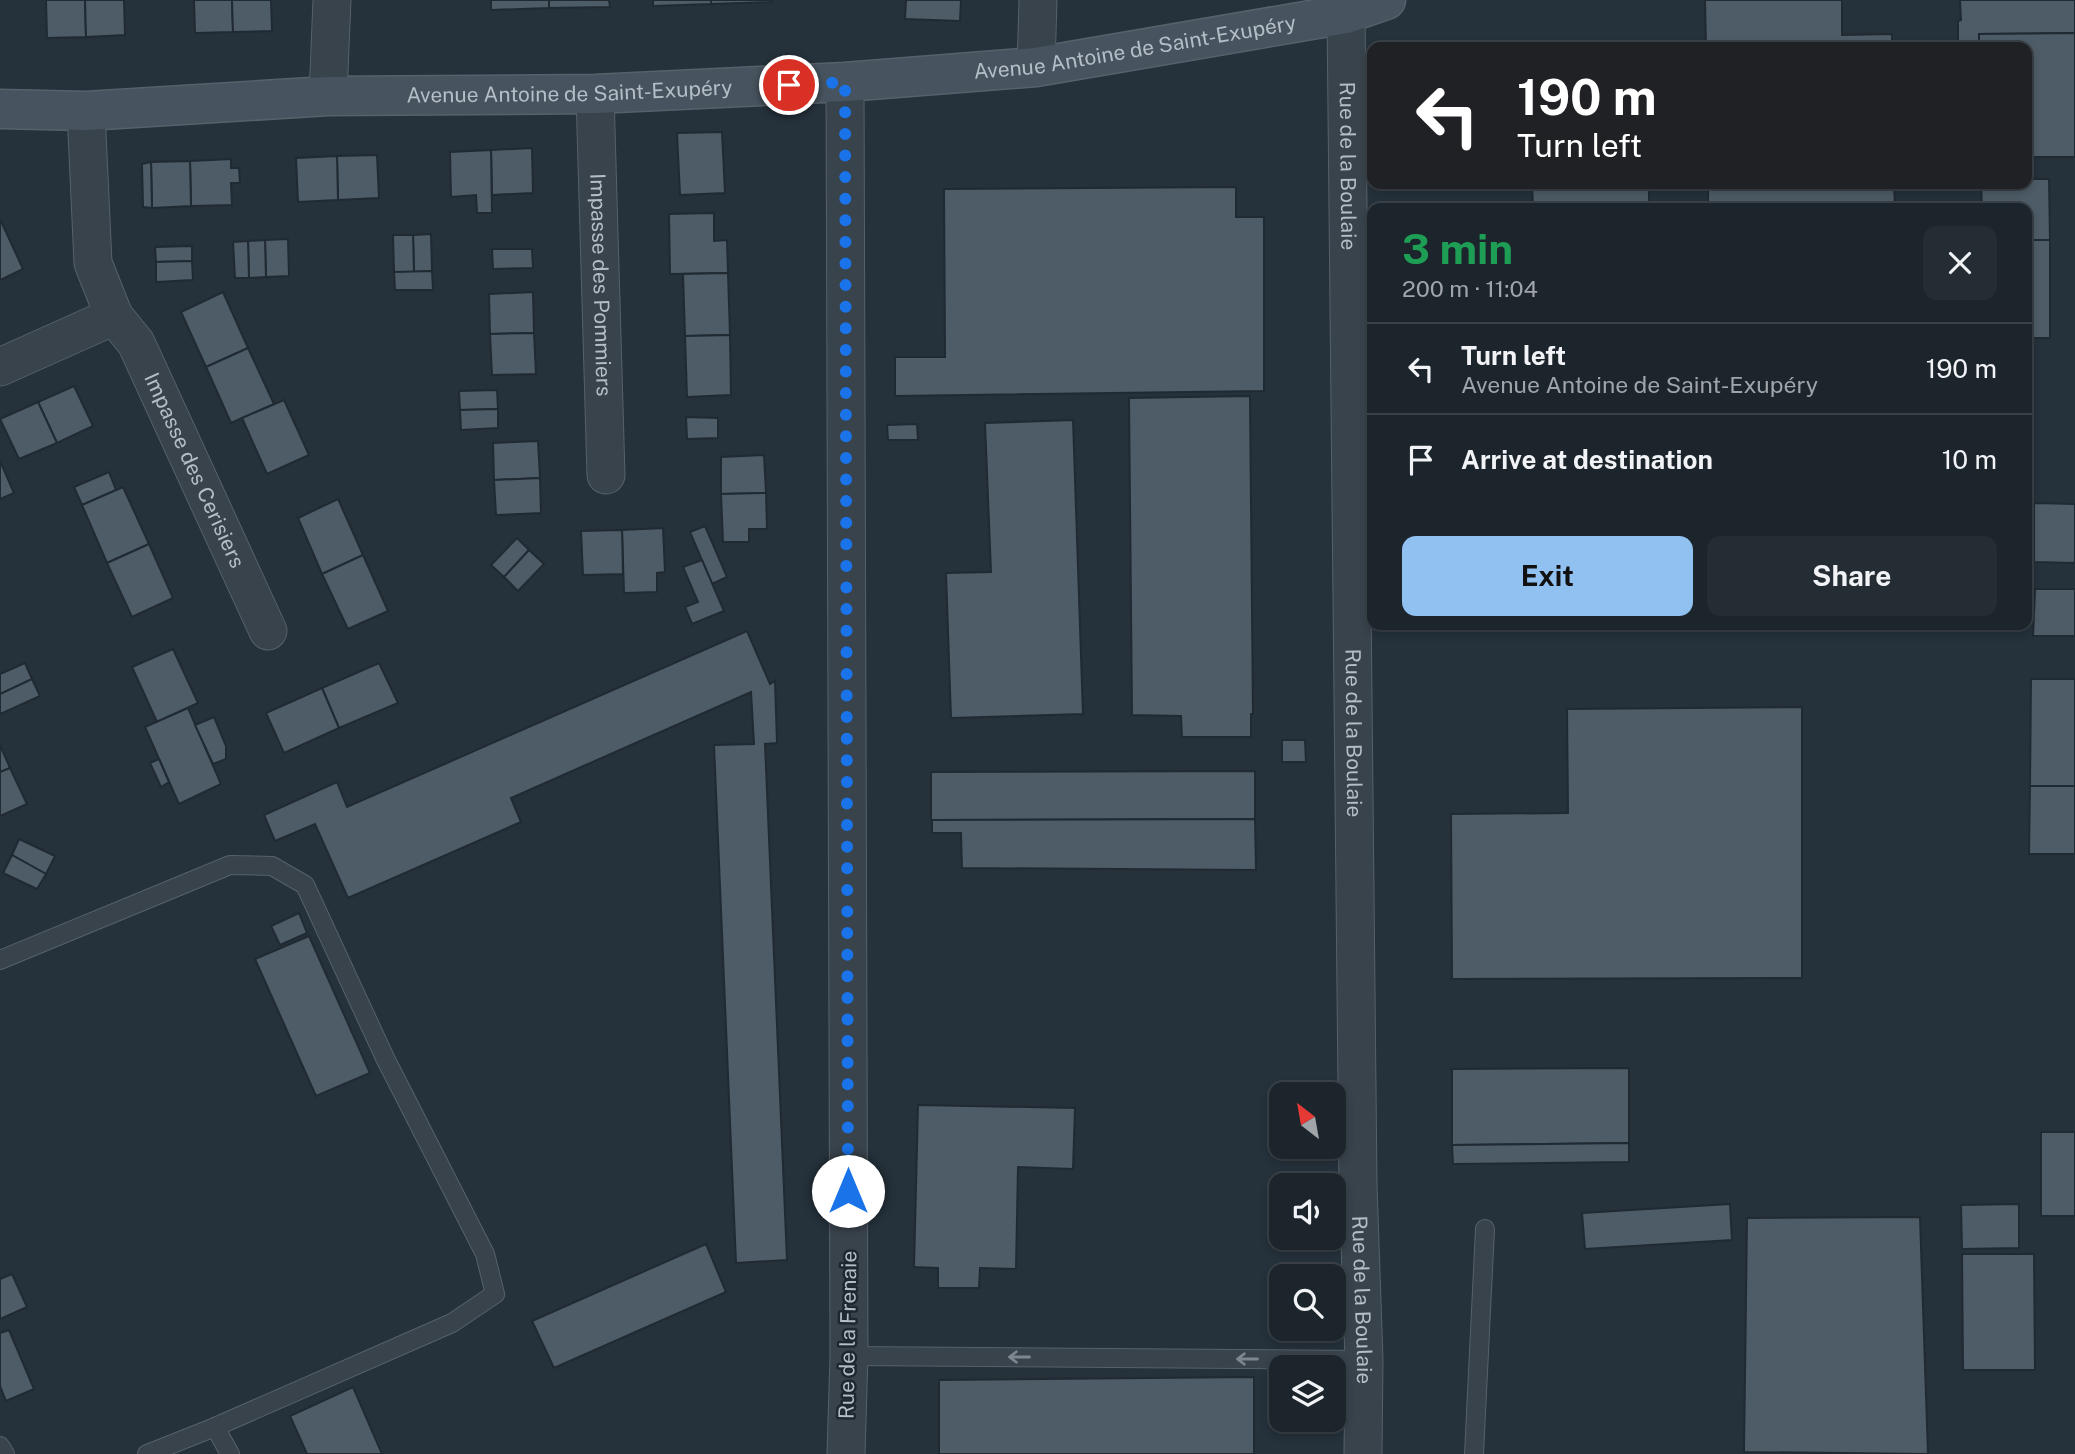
<!DOCTYPE html>
<meta charset="utf-8">
<style>
body{margin:0;font-family:"Public Sans",sans-serif;background:#252d34;color:#f1f3f6;height:100vh;display:flex;flex-direction:column;font-size:26px;white-space:nowrap}
*{box-sizing:border-box;margin:0}
p{font-size:23px;color:#a0a5a9}
.icon{flex:none;width:38px;height:38px;fill:none;stroke:currentColor;stroke-width:2;stroke-linecap:round;stroke-linejoin:round}
.map{position:relative;flex:1;overflow:hidden}
.drawer{position:absolute;left:1367px;top:203px;width:665px;height:427px;display:flex;flex-direction:column;background:#1c252c;border-radius:14px;box-shadow:0 4px 10px #0003,0 0 0 2px #3a4248}
.drawer>*{flex:none}
.top-card{position:absolute;left:1367px;top:42px;width:665px;height:147px;border-radius:14px;box-shadow:0 4px 10px #0003,0 0 0 2px #3a4248;background:#202124;color:#fff;overflow:hidden}
.needle{width:46px;rotate:329deg}
.fabs{position:absolute;left:1269px;top:1082px;display:grid;gap:14px}
.fabs a{display:grid;place-items:center;width:77px;height:77px;border-radius:14px;background:#1c252c;box-shadow:0 4px 10px #0003,0 0 0 2px #3a4248;font-size:35px}
.pin{position:absolute;display:grid;place-items:center;width:60px;height:60px;color:#fff;margin:-30px;border:4px solid #fff;border-radius:50%;box-shadow:0 2px 7px #0007}
.me{position:absolute;width:77px;margin:-38px;rotate:0deg;stroke-linejoin:round;filter:drop-shadow(0 0 5px #0008)}
.turn{display:flex;align-items:center;gap:24px;height:147px;padding:0 35px;font-size:32px}
.turn .icon{width:91px;height:91px;stroke-width:2.5}
.turn b{display:block;font-size:49px;line-height:60px}
.round{display:grid;place-items:center;flex:none;width:74px;height:74px;border-radius:14px;background:#252d34}
.overview{display:flex;align-items:center;justify-content:space-between;height:119px;padding:0 35px}
h1{font-size:42px;font-weight:700;line-height:52px;color:#1e9e55}
.action{display:flex;gap:14px;margin-top:auto;padding:14px 35px}
.action a{flex:1;height:80px;border-radius:14px;background:#90c1f0;color:#111;font-size:28px;font-weight:700;line-height:80px;text-align:center}
.action a+a{background:#252d34;color:#f1f3f6}
ul{padding:0;list-style:none}
li{display:flex;align-items:center;gap:21px;height:91px;padding:0 35px;border-top:2px solid #3a4248}
li div{flex:1}
li b{display:block;font-size:26px}
li em{font-style:normal}
.map>svg:first-child{display:block}
.building{fill:#4e5c67;stroke:#202a33;stroke-width:2}
.lines{fill:none;stroke-linecap:round;stroke-linejoin:round}
.lane-casing{stroke:#57616a;stroke-width:20}
.street-casing{stroke:#57616a;stroke-width:39}
.secondary-casing{stroke:#57616a;stroke-width:41}
.lane{stroke:#39434c;stroke-width:18}
.street{stroke:#39434c;stroke-width:37}
.secondary{stroke:#47535e;stroke-width:38}
.oneway{stroke:#7d8790}
.route{stroke:#1a73e8;stroke-width:12;stroke-dasharray:0 21.6}
.labels{text-anchor:middle;stroke-width:5;stroke-linejoin:round;paint-order:stroke}
.street-label{font-size:21px;fill:#b5bec7;stroke:#1e2831}
</style>
<div class="map">
<svg width="2075" height="1454" viewBox="0 0 2075 1454">
<rect width="100%" height="100%" fill="#25313b"/>
<g class="building">
<path d="M 46,0 L 85,0 L 86,37 L 47,38 Z"/>
<path d="M 85,0 L 124,0 L 125,35 L 86,37 Z"/>
<path d="M 194,0 L 232,0 L 233,32 L 195,33 Z"/>
<path d="M 232,0 L 271,0 L 272,31 L 233,32 Z"/>
<path d="M 491,0 L 549,0 L 549,8 L 491,10 Z"/>
<path d="M 549,0 L 609,0 L 610,7 L 549,8 Z"/>
<path d="M 653,0 L 711,0 L 711,4 L 653,6 Z"/>
<path d="M 711,0 L 772,0 L 772,2 L 711,4 Z"/>
<path d="M 906,0 L 961,0 L 960,21 L 905,19 Z"/>
<path d="M 1705,0 L 1842,0 L 1842,35 L 1892,34 L 1892,47 L 1706,47 Z"/>
<path d="M 1960,0 L 2075,0 L 2075,33 L 1979,34 L 1979,47 L 1958,47 L 1958,21 L 1961,20 Z"/>
<path d="M 2075,33 L 2075,157 L 2026,157 L 2026,47 L 1979,47 L 1979,34 Z"/>
<path d="M 722,132 L 725,193 L 680,195 L 677,133 Z"/>
<path d="M 532,148 L 533,193 L 492,195 L 491,150 Z"/>
<path d="M 491,150 L 492,213 L 477,213 L 476,195 L 451,197 L 450,152 Z"/>
<path d="M 377,155 L 379,198 L 338,200 L 337,156 Z"/>
<path d="M 337,156 L 338,200 L 298,202 L 296,158 Z"/>
<path d="M 231,159 L 231,168 L 239,168 L 240,183 L 231,183 L 232,205 L 191,206 L 190,161 Z"/>
<path d="M 190,161 L 191,206 L 152,208 L 151,162 Z"/>
<path d="M 151,162 L 152,208 L 143,207 L 142,164 Z"/>
<path d="M 2026,179 L 2049,179 L 2050,240 L 2026,240 L 2026,208 L 1982,208 L 1981,184 L 2026,184 Z"/>
<path d="M 1532,184 L 1649,184 L 1649,208 L 1533,208 Z"/>
<path d="M 1708,184 L 1894,184 L 1895,208 L 1708,208 Z"/>
<path d="M 1236,187 L 1236,217 L 1264,217 L 1264,391 L 895,396 L 895,357 L 945,357 L 944,189 Z"/>
<path d="M 714,213 L 714,241 L 727,240 L 728,273 L 670,274 L 669,214 Z"/>
<path d="M 0,219 L 23,269 L 0,280 Z"/>
<path d="M 431,234 L 432,271 L 414,272 L 413,235 Z"/>
<path d="M 393,235 L 413,235 L 414,272 L 394,272 Z"/>
<path d="M 288,239 L 289,276 L 266,277 L 265,240 Z"/>
<path d="M 265,240 L 266,277 L 249,278 L 248,241 Z"/>
<rect x="2026" y="240" width="24" height="98"/>
<path d="M 248,241 L 249,278 L 235,278 L 233,242 Z"/>
<path d="M 192,246 L 192,261 L 156,262 L 155,247 Z"/>
<path d="M 492,249 L 532,249 L 533,268 L 493,269 Z"/>
<path d="M 192,261 L 193,280 L 156,282 L 156,262 Z"/>
<path d="M 432,271 L 433,290 L 395,290 L 394,272 Z"/>
<path d="M 728,273 L 730,335 L 685,336 L 683,274 Z"/>
<path d="M 223,292 L 248,348 L 206,367 L 181,312 Z"/>
<path d="M 533,292 L 534,333 L 490,334 L 489,294 Z"/>
<path d="M 534,333 L 536,374 L 492,375 L 490,334 Z"/>
<path d="M 730,335 L 731,395 L 687,397 L 685,336 Z"/>
<path d="M 248,348 L 274,404 L 231,423 L 206,367 Z"/>
<path d="M 74,386 L 93,426 L 57,443 L 38,402 Z"/>
<path d="M 497,390 L 498,409 L 460,410 L 459,391 Z"/>
<path d="M 1250,396 L 1253,714 L 1251,714 L 1251,737 L 1182,737 L 1181,716 L 1132,715 L 1129,398 Z"/>
<path d="M 284,400 L 309,455 L 267,474 L 242,418 Z"/>
<path d="M 38,402 L 57,443 L 19,459 L 0,419 Z"/>
<path d="M 498,409 L 498,428 L 461,430 L 460,410 Z"/>
<path d="M 686,417 L 718,418 L 718,438 L 687,439 Z"/>
<path d="M 1073,420 L 1083,714 L 951,718 L 946,573 L 991,572 L 985,423 Z"/>
<path d="M 917,424 L 918,440 L 888,440 L 887,425 Z"/>
<path d="M 538,441 L 540,478 L 494,480 L 493,443 Z"/>
<path d="M 764,455 L 766,493 L 721,494 L 721,457 Z"/>
<path d="M 0,461 L 14,493 L 0,499 Z"/>
<path d="M 109,472 L 116,490 L 82,505 L 74,487 Z"/>
<path d="M 540,478 L 541,513 L 496,515 L 494,480 Z"/>
<path d="M 123,487 L 149,544 L 107,563 L 82,505 Z"/>
<path d="M 766,493 L 767,529 L 749,529 L 749,542 L 723,542 L 721,494 Z"/>
<path d="M 338,499 L 363,555 L 322,574 L 298,518 Z"/>
<path d="M 2034,503 L 2075,504 L 2075,563 L 2034,562 Z"/>
<path d="M 705,526 L 727,577 L 712,584 L 690,532 Z"/>
<path d="M 663,528 L 665,572 L 657,573 L 657,592 L 624,593 L 622,530 Z"/>
<path d="M 622,530 L 623,574 L 583,575 L 581,531 Z"/>
<path d="M 517,538 L 529,550 L 504,577 L 491,565 Z"/>
<path d="M 149,544 L 173,598 L 132,617 L 107,563 Z"/>
<path d="M 529,550 L 544,564 L 518,591 L 504,577 Z"/>
<path d="M 363,555 L 388,611 L 348,629 L 322,574 Z"/>
<path d="M 702,560 L 724,611 L 692,624 L 685,607 L 698,602 L 683,567 Z"/>
<path d="M 2035,589 L 2075,589 L 2075,636 L 2033,636 Z"/>
<path d="M 747,631 L 770,684 L 775,681 L 777,743 L 765,744 L 787,1260 L 736,1263 L 714,745 L 754,744 L 751,692 L 511,798 L 521,822 L 348,898 L 315,824 L 275,841 L 264,815 L 337,782 L 347,807 Z"/>
<path d="M 173,649 L 198,703 L 157,722 L 132,667 Z"/>
<path d="M 25,663 L 32,679 L 0,694 L 0,674 Z"/>
<path d="M 379,663 L 398,703 L 339,728 L 322,688 Z"/>
<path d="M 32,679 L 40,696 L 0,714 L 0,694 Z"/>
<path d="M 2031,679 L 2075,679 L 2075,786 L 2030,786 Z"/>
<path d="M 322,688 L 339,728 L 284,753 L 266,713 Z"/>
<path d="M 1802,707 L 1802,978 L 1452,979 L 1451,814 L 1568,813 L 1567,709 Z"/>
<path d="M 188,708 L 221,784 L 179,804 L 145,727 Z"/>
<path d="M 214,717 L 226,746 L 226,759 L 213,764 L 195,725 Z"/>
<path d="M 1282,740 L 1305,740 L 1306,762 L 1282,762 Z"/>
<path d="M 0,745 L 10,768 L 0,772 Z"/>
<path d="M 159,759 L 169,782 L 161,787 L 150,763 Z"/>
<path d="M 10,768 L 27,804 L 0,816 L 0,772 Z"/>
<path d="M 1255,771 L 1255,819 L 931,820 L 931,772 Z"/>
<path d="M 2030,786 L 2075,786 L 2075,854 L 2029,854 Z"/>
<path d="M 1255,819 L 1256,870 L 962,868 L 961,833 L 932,833 L 932,820 Z"/>
<path d="M 19,839 L 55,856 L 46,874 L 12,855 Z"/>
<path d="M 12,855 L 46,874 L 37,889 L 3,873 Z"/>
<path d="M 299,913 L 307,933 L 280,945 L 271,926 Z"/>
<path d="M 309,936 L 370,1073 L 316,1096 L 255,959 Z"/>
<path d="M 1629,1068 L 1629,1143 L 1452,1145 L 1452,1069 Z"/>
<path d="M 918,1105 L 1075,1108 L 1073,1169 L 1018,1167 L 1016,1269 L 980,1268 L 979,1288 L 938,1288 L 938,1268 L 914,1267 Z"/>
<rect x="2041" y="1132" width="34" height="84"/>
<path d="M 1629,1143 L 1629,1162 L 1453,1164 L 1452,1145 Z"/>
<path d="M 1730,1204 L 1732,1240 L 1585,1249 L 1582,1213 Z"/>
<path d="M 2019,1204 L 2019,1248 L 1962,1249 L 1961,1205 Z"/>
<path d="M 1920,1217 L 1928,1454 L 1744,1452 L 1747,1218 Z"/>
<path d="M 706,1244 L 726,1292 L 554,1368 L 532,1321 Z"/>
<path d="M 1962,1254 L 2034,1254 L 2035,1370 L 1963,1370 Z"/>
<path d="M 12,1274 L 27,1307 L 0,1319 L 0,1279 Z"/>
<path d="M 9,1330 L 34,1389 L 6,1401 L 0,1386 L 0,1333 Z"/>
<path d="M 1254,1377 L 1254,1454 L 939,1454 L 939,1380 Z"/>
<path d="M 353,1387 L 382,1454 L 307,1454 L 290,1416 Z"/>
</g>
<g class="lines">
<defs>
<g id="lane">
<path d="M 0,960 L 230,865 L 272,866 L 305,885 L 385,1058 L 485,1254 L 495,1294 L 452,1323 L 215,1427 L 147,1454"/>
<path d="M 1334,1186 L 1358,1185"/>
<path d="M 849,1356 L 1364,1360"/>
<path d="M 215,1427 L 230,1454"/>
<path d="M 0,1446 L 5,1454"/>
<path d="M 1474,1454 L 1485,1229"/>
</g>
<g id="street">
<path id="s1" d="M 1346,14 L 1358,1185 L 1364,1360 L 1363,1454"/>
<path d="M 1036,67 L 1038,0"/>
<path d="M 845,82 L 849,1356 L 846,1454"/>
<path id="s2" d="M 595,94 L 606,475"/>
<path d="M 328,96 L 332,0"/>
<path id="s3" d="M 114,316 L 136,343 L 268,631"/>
<path d="M 0,367 L 114,316 L 93,263 L 86,111"/>
</g>
<g id="secondary">
<path id="s4" d="M 0,109 L 86,111 L 328,96 L 595,94 L 845,82 L 1036,67 L 1346,14 L 1386,0"/>
</g>
</defs>
<use href="#lane" class="lane-casing"/>
<use href="#street" class="street-casing"/>
<use href="#secondary" class="secondary-casing"/>
<use href="#lane" class="lane"/>
<use href="#street" class="street"/>
<use href="#secondary" class="secondary"/>
</g>
<defs><path id="oneway-shaft" d="M-6 0H5M1.5-3L5.5 0L1.5 3" fill="none" stroke-width="1.6" stroke-linecap="round" stroke-linejoin="round" transform="scale(1.75)"/></defs>
<g class="oneway">
<use href="#oneway-shaft" transform="translate(1019 1357) rotate(-180)"/>
<use href="#oneway-shaft" transform="translate(1247 1359) rotate(-180)"/>
</g>
<g class="lines">
<path class="route" d="M 789,85 L 845,82 L 848,1191"/>
</g>
<g class="labels">
<g class="street-label">
<text dy="7" stroke="none"><textPath href="#s4" startOffset="1138">Avenue Antoine de Saint-Exupéry</textPath></text>
<text dy="7" stroke="none"><textPath href="#s4" startOffset="570">Avenue Antoine de Saint-Exupéry</textPath></text>
<text dy="7" stroke="none"><textPath href="#s1" startOffset="152">Rue de la Boulaie</textPath></text>
<text dy="7" stroke="none"><textPath href="#s2" startOffset="191">Impasse des Pommiers</textPath></text>
<text dy="7" stroke="none"><textPath href="#s3" startOffset="175">Impasse des Cerisiers</textPath></text>
<text dy="7" stroke="none"><textPath href="#s1" startOffset="719">Rue de la Boulaie</textPath></text>
<text dy="7" stroke="none"><textPath href="#s1" startOffset="1286">Rue de la Boulaie</textPath></text>
<text transform="translate(848 1335) rotate(-89)" y="7">Rue de la Frenaie</text>
</g>
</g>
</svg>
<div class="fabs">
<a><svg class="needle" viewBox="-14 -14 28 28"><path d="M0-13l5 13h-10z" fill="#e53935"/><path d="M0 13l5-13h-10z" fill="#a0a5a9"/></svg></a>
<a><svg class="icon" aria-label="sound" viewBox="0 0 24 24"><path d="M4 9h4l5-4v14l-5-4H4zM17 9q2 3 0 6"/></svg></a>
<a><svg class="icon" aria-label="search" viewBox="0 0 24 24"><circle cx="10" cy="10" r="6"/><path d="M15 15l6 6"/></svg></a>
<a><svg class="icon" aria-label="layers" viewBox="0 0 24 24"><path d="M12 4l9 5-9 5-9-5zM3 14l9 5 9-5"/></svg></a>
</div>
<div class="pin" style="left:789px;top:85px;background:#d93025"><svg class="icon" aria-label="arrive" viewBox="0 0 24 24"><path d="M6 21V4h12l-3 4 3 4H6"/></svg></div>
<svg class="me" style="left:848px;top:1191px" viewBox="-20 -20 40 40"><circle r="19" fill="#fff"/><path d="M0-13L10 11 0 6-10 11z" fill="#1a73e8"/></svg>
<div class="top-card">
<div class="turn"><svg class="icon" aria-label="left" viewBox="0 0 24 24"><path d="M17 20v-9H6M10 6l-5 5 5 5"/></svg><div><b>190 m</b>Turn left</div></div>
</div>
<section class="drawer">
<div class="overview"><div><h1>3 min</h1><p>200 m · 11:04</p></div><a class="round"><svg class="icon" aria-label="close" viewBox="0 0 24 24"><path d="M6 6l12 12M18 6L6 18"/></svg></a></div>
<ul>
<li><svg class="icon" aria-label="left" viewBox="0 0 24 24"><path d="M17 20v-9H6M10 6l-5 5 5 5"/></svg><div><b>Turn left</b><p>Avenue Antoine de Saint-Exupéry</p></div><em>190 m</em></li>
<li><svg class="icon" aria-label="arrive" viewBox="0 0 24 24"><path d="M6 21V4h12l-3 4 3 4H6"/></svg><div><b>Arrive at destination</b></div><em>10 m</em></li>
</ul>
<div class="action"><a>Exit</a><a>Share</a></div>
</section>
</div>
